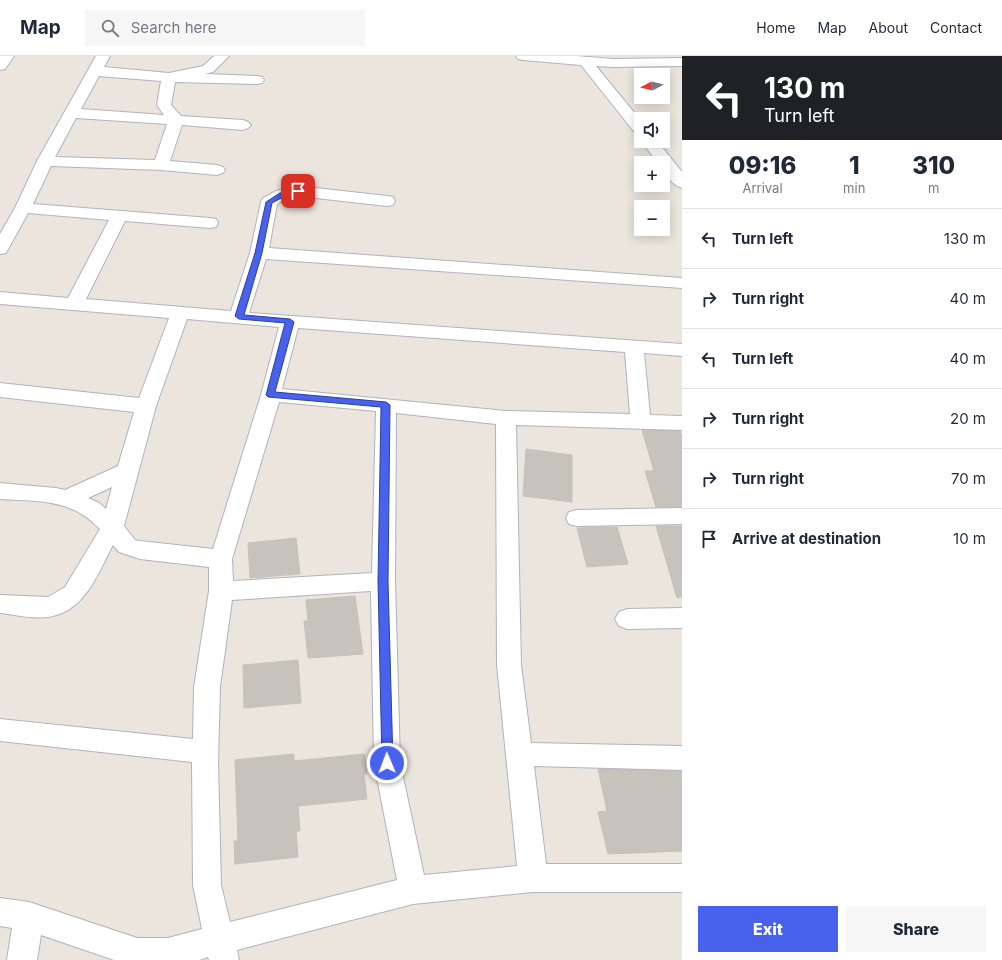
<!DOCTYPE html>
<meta charset="utf-8">
<style>
body{margin:0;font-family:Inter,sans-serif;background:#f6f6f7;color:#1f2937;height:100vh;display:flex;flex-direction:column;font-size:15px;white-space:nowrap}
*{box-sizing:border-box;margin:0}
p{font-size:13px;color:#747a83}
.icon{flex:none;width:22px;height:22px;fill:none;stroke:currentColor;stroke-width:2;stroke-linecap:round;stroke-linejoin:round}
.map{position:relative;flex:1;overflow:hidden}
.panel{display:flex;flex-direction:column;background:#fff;width:320px}
.panel>*{flex:none}
.hud{background:#202124;color:#fff;overflow:hidden}
.needle{width:26px;rotate:263deg}
.buttons{position:absolute;left:634px;top:12px;display:grid;gap:8px}
.buttons a{display:grid;place-items:center;width:36px;height:36px;border-radius:0px;background:#fff;box-shadow:0 2px 10px #0003;font-size:20px}
.pin{position:absolute;display:grid;place-items:center;width:34px;height:34px;color:#fff;margin:-17px;border-radius:8px;box-shadow:0 2px 6px #0006}
.me{position:absolute;width:44px;margin:-22px;rotate:359deg;stroke-linejoin:round;filter:drop-shadow(0 0 3px #0008)}
.turn{display:flex;align-items:center;gap:14px;height:84px;padding:0 16px;font-size:18px}
.turn .icon{width:52px;height:52px;stroke-width:2.5}
.turn b{display:block;font-size:28px;line-height:34px}
.eta{display:flex;justify-content:space-evenly;align-items:center;height:68px;text-align:center}
.eta b{font-size:24px;font-weight:800;line-height:28px}
.button{display:flex;gap:8px;margin-top:auto;padding:8px 16px}
.button a{flex:1;height:46px;border-radius:0px;background:#4862ed;color:#fff;font-size:16px;font-weight:800;line-height:46px;text-align:center}
.button a+a{background:#f6f6f7;color:#1f2937}
ul{padding:0;list-style:none}
li{display:flex;align-items:center;gap:12px;height:60px;padding:0 16px;border-top:1px solid #e0e1e3}
li div{flex:1}
li b{display:block;font-size:15px}
li em{font-style:normal}
header{display:flex;align-items:center;gap:24px;box-sizing:border-box;height:56px;padding:0 20px;background:#fff;border-bottom:1px solid #e0e1e3}
header strong{font-size:19px}
nav{display:flex;gap:22px;margin-inline-start:auto;font-size:14px}
.search{width:280px;height:36px;background:#f6f6f7;display:flex;align-items:center;gap:10px;box-sizing:border-box;padding:0 14px;border-radius:0px;color:#747a83;font-size:15px}
main{display:flex;flex:1;min-height:0}
.map>svg:first-child{display:block}
.building{fill:#c6c2bc;stroke:#c6c1b7}
.lines{fill:none;stroke-linecap:round;stroke-linejoin:round}
.minor-casing{stroke:#b0b3bd;stroke-width:2}
.minor{fill:#fff;fill-rule:evenodd}
.route{fill:#4862ed;stroke:#2f409a}
</style>
<header>
<strong>Map</strong>
<div class="search"><svg class="icon" aria-label="search" viewBox="0 0 24 24"><circle cx="10" cy="10" r="6"/><path d="M15 15l6 6"/></svg>Search here</div>
<nav><a>Home</a><a>Map</a><a>About</a><a>Contact</a></nav>
</header>
<main>
<div class="map">
<svg width="682" height="904" viewBox="0 0 682 904">
<rect width="100%" height="100%" fill="#ebe5dd"/>
<g class="building">
<path d="M 642,374 L 680,375 L 682,381 L 682,451 L 656,451 L 645,415 L 654,415 Z"/>
<path d="M 526,393 L 572,399 L 572,446 L 523,440 Z"/>
<path d="M 656,470 L 682,470 L 682,541 L 677,542 Z"/>
<path d="M 617,471 L 628,508 L 587,511 L 577,472 Z"/>
<path d="M 296,482 L 300,518 L 250,522 L 248,487 Z"/>
<path d="M 355,540 L 363,598 L 308,602 L 304,565 L 308,565 L 306,544 Z"/>
<path d="M 298,604 L 301,647 L 244,652 L 243,609 Z"/>
<path d="M 294,698 L 294,705 L 364,698 L 367,718 L 364,718 L 367,743 L 298,750 L 300,775 L 296,775 L 298,801 L 235,808 L 234,785 L 238,785 L 235,704 Z"/>
<path d="M 598,713 L 682,715 L 682,795 L 608,798 L 598,756 L 607,755 Z"/>
</g>
<g class="lines">
<defs>
<g id="minor">
<path d="M 0,0 L 14,0 L 5,13 L 0,14 Z"/>
<path d="M 96,0 L 110,0 L 104,11 L 169,17 L 203,10 L 214,0 L 229,0 L 213,16 L 205,18 L 257,20 L 262,21 L 264,24 L 262,27 L 257,28 L 175,26 L 171,49 L 181,60 L 243,64 L 248,66 L 251,69 L 248,72 L 243,74 L 182,69 L 170,105 L 217,109 L 223,111 L 225,114 L 223,117 L 217,119 L 161,114 L 51,110 L 33,148 L 210,162 L 216,163 L 218,167 L 216,171 L 210,172 L 125,165 L 86,243 L 231,255 L 250,197 L 261,146 L 263,142 L 276,135 L 298,130 L 387,140 L 393,141 L 395,145 L 393,149 L 387,150 L 298,140 L 287,142 L 277,148 L 269,192 L 682,222 L 682,232 L 266,203 L 249,257 L 682,288 L 682,300 L 644,297 L 650,359 L 682,360 L 682,374 L 516,369 L 521,609 L 531,687 L 682,690 L 682,714 L 534,710 L 546,808 L 682,808 L 682,836 L 533,836 L 413,848 L 237,894 L 239,904 L 209,904 L 208,901 L 199,904 L 114,904 L 41,879 L 37,904 L 7,904 L 12,872 L 0,870 L 0,842 L 29,846 L 137,882 L 168,882 L 202,873 L 193,829 L 192,706 L 0,685 L 0,663 L 193,683 L 194,631 L 209,535 L 209,511 L 140,503 L 119,496 L 113,489 C 99,515 86,553 53,560 C 37,564 16,559 0,557 L 0,539 L 48,541 L 65,531 L 100,473 C 94,468 89,462 83,459 C 59,443 27,445 0,443 L 0,427 L 56,432 L 65,434 L 118,410 L 134,356 L 0,341 L 0,327 L 139,342 L 169,262 L 0,248 L 0,236 L 68,242 L 109,164 L 28,157 L 6,197 L 0,198 L 0,178 L 15,152 L 37,105 ZM 99,20 L 161,25 L 157,49 L 164,59 L 81,53 ZM 76,62 L 167,68 L 155,104 L 55,101 ZM 187,263 L 279,271 L 261,339 L 213,493 L 140,485 L 135,484 L 124,470 L 156,350 ZM 298,272 L 625,296 L 630,358 L 506,355 L 282,333 ZM 279,346 L 376,355 L 372,517 L 233,525 L 232,503 ZM 396,357 L 496,368 L 497,609 L 517,810 L 424,819 L 400,707 L 395,525 ZM 112,431 L 106,453 L 99,447 L 88,442 ZM 371,535 L 374,707 L 397,824 L 230,866 L 221,829 L 218,707 L 220,631 L 232,544 Z"/>
<path d="M 516,0 L 577,0 L 613,3 L 682,2 L 682,10 L 613,11 L 596,10 L 641,65 L 641,80 L 636,78 L 581,9 L 523,4 L 518,3 Z"/>
<path d="M 641,85 L 657,85 L 682,116 L 682,132 C 672,129 663,117 663,107 L 658,107 Z"/>
<path d="M 682,452 L 682,468 L 577,470 L 569,468 L 566,462 L 569,456 L 577,454 Z"/>
<path d="M 682,552 L 682,572 L 627,573 L 619,570 L 615,563 L 619,556 L 627,553 Z"/>
</g>
</defs>
<use href="#minor" class="minor-casing"/>
<use href="#minor" class="minor"/>
</g>
<path class="route" d="M 298,133 L 300,134 L 300,136 L 285,140 L 272,147 L 262,197 L 244,259 L 290,263 L 294,266 L 275,336 L 386,346 L 390,349 L 388,525 L 393,707 L 391,711 L 387,712 L 383,711 L 382,707 L 378,525 L 381,351 L 268,341 L 266,339 L 285,267 L 239,263 L 235,260 L 255,197 L 266,146 L 280,137 Z"/>
</svg>
<div class="buttons">
<a><svg class="needle" viewBox="-14 -14 28 28"><path d="M0-13l5 13h-10z" fill="#e53935"/><path d="M0 13l5-13h-10z" fill="#747a83"/></svg></a>
<a><svg class="icon" aria-label="sound" viewBox="0 0 24 24"><path d="M4 9h4l5-4v14l-5-4H4zM17 9q2 3 0 6"/></svg></a>
<a>+</a>
<a>−</a>
</div>
<div class="pin" style="left:298px;top:135px;background:#d93025"><svg class="icon" aria-label="arrive" viewBox="0 0 24 24"><path d="M6 21V4h12l-3 4 3 4H6"/></svg></div>
<svg class="me" style="left:387px;top:707px" viewBox="-20 -20 40 40"><circle r="17" fill="#4862ed" stroke="#fff" stroke-width="3"/><path d="M0-11L8 9 0 5-8 9z" fill="#fff"/></svg>
</div>
<section class="panel">
<div class="hud">
<div class="turn"><svg class="icon" aria-label="left" viewBox="0 0 24 24"><path d="M17 20v-9H6M10 6l-5 5 5 5"/></svg><div><b>130 m</b>Turn left</div></div>
</div>
<div class="eta">
<div><b>09:16</b><p>Arrival</p></div>
<div><b>1</b><p>min</p></div>
<div><b>310</b><p>m</p></div>
</div>
<ul>
<li><svg class="icon" aria-label="left" viewBox="0 0 24 24"><path d="M17 20v-9H6M10 6l-5 5 5 5"/></svg><div><b>Turn left</b></div><em>130 m</em></li>
<li><svg class="icon" aria-label="right" viewBox="0 0 24 24"><path d="M7 20v-9h11M14 6l5 5-5 5"/></svg><div><b>Turn right</b></div><em>40 m</em></li>
<li><svg class="icon" aria-label="left" viewBox="0 0 24 24"><path d="M17 20v-9H6M10 6l-5 5 5 5"/></svg><div><b>Turn left</b></div><em>40 m</em></li>
<li><svg class="icon" aria-label="right" viewBox="0 0 24 24"><path d="M7 20v-9h11M14 6l5 5-5 5"/></svg><div><b>Turn right</b></div><em>20 m</em></li>
<li><svg class="icon" aria-label="right" viewBox="0 0 24 24"><path d="M7 20v-9h11M14 6l5 5-5 5"/></svg><div><b>Turn right</b></div><em>70 m</em></li>
<li><svg class="icon" aria-label="arrive" viewBox="0 0 24 24"><path d="M6 21V4h12l-3 4 3 4H6"/></svg><div><b>Arrive at destination</b></div><em>10 m</em></li>
</ul>
<div class="button"><a>Exit</a><a>Share</a></div>
</section>
</main>
